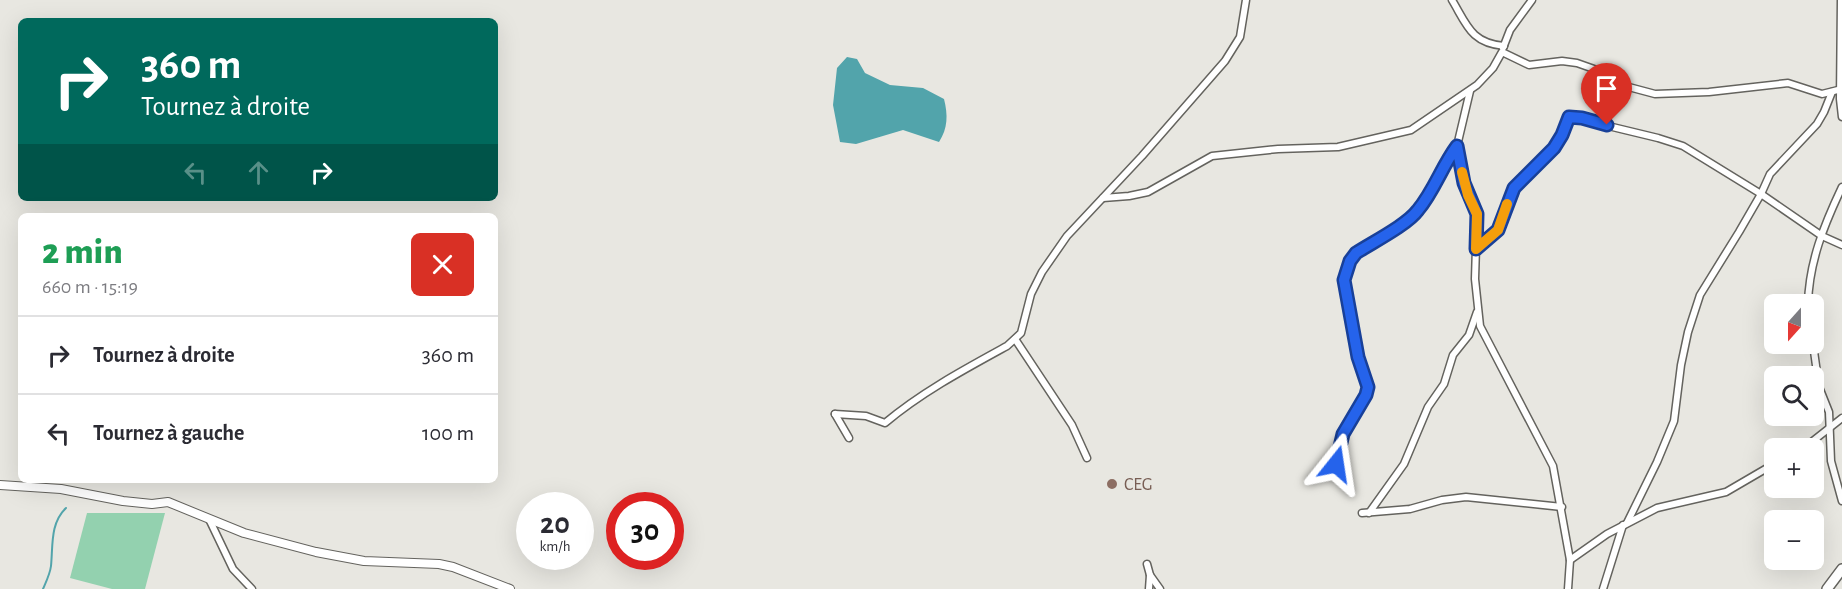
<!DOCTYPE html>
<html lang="fr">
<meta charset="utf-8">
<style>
body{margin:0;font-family:"Alegreya Sans",sans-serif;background:#f7f7f7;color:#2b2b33;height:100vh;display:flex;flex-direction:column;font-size:22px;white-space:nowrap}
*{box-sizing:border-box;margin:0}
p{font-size:20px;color:#7c7c81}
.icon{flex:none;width:33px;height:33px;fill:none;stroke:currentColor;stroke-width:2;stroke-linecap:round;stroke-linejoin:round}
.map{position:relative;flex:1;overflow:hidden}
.details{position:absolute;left:18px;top:213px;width:480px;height:270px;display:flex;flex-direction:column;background:#fff;border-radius:9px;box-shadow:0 6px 24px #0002}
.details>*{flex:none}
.hud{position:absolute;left:18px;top:18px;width:480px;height:183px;border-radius:9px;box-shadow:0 6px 24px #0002;background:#00695c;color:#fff;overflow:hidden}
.needle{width:39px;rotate:201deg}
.buttons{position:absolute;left:1764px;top:294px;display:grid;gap:12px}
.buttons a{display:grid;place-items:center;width:60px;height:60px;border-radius:9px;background:#fff;box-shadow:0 6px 24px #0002;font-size:30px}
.speed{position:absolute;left:516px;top:492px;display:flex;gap:12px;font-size:30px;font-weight:700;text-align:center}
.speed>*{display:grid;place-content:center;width:78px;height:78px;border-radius:50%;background:#fff;box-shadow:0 6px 24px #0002;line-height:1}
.speed small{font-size:15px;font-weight:400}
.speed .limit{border:9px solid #d22;background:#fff;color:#111}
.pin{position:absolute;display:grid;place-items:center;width:51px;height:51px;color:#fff;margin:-62px -26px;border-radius:50% 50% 50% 0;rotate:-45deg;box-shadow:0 0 6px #0007}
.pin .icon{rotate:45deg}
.me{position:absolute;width:66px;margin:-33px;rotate:15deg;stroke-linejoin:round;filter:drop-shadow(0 0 4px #0008)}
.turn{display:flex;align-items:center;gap:21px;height:126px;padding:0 24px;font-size:27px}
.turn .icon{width:78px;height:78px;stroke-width:2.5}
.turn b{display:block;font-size:42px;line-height:51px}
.lanes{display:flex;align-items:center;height:57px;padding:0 24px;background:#0003;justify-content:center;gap:30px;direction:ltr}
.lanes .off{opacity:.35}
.round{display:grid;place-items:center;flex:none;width:63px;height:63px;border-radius:9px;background:#f7f7f7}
.head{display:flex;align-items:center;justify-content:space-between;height:102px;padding:0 24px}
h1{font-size:36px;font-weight:800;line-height:45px;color:#1e9e55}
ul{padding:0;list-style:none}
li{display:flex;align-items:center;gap:18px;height:78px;padding:0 24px;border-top:2px solid #e1e1e2}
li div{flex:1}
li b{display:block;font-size:22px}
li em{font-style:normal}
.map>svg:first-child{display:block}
.green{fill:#93d1af}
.water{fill:#52a4ab}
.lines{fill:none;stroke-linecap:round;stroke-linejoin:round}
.stream{stroke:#52a4ab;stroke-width:2}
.minor-casing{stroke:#64635e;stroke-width:9}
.tertiary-casing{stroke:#64635e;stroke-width:10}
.secondary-casing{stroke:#64635e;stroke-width:12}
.minor{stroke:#fff;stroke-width:6}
.tertiary{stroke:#fff;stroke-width:8}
.secondary{stroke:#fff;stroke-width:9}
.route-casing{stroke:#184099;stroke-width:15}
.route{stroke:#2563eb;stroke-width:10}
.slow{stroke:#f59e0b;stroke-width:10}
.education-dot{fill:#8d6e63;stroke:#e8e7e1;stroke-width:2}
.labels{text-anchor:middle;stroke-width:4.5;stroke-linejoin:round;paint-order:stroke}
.education-label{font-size:18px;fill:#785e54;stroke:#e8e7e1;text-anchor:start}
</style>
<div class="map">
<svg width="1842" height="589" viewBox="0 0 1842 589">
<rect width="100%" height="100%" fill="#e8e7e1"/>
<path class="green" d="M 87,513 L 165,513 L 145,589 L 112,589 L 70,578 Z"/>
<path class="water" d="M 847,57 L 857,59 L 865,73 L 890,85 L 923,88 L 944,99 C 948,115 948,128 939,142 L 903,130 L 856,144 L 840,142 L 833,105 L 837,68 Z"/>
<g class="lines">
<path class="stream" d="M 43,589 C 46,582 50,574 51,566 C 53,546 50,523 66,508"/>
<defs>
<g id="minor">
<path d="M 1452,0 C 1467,25 1471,43 1504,46"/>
<path d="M 1841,0 L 1840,99 L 1842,117"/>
<path d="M 1503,48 L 1510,30 L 1532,0"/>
<path d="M 1470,91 L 1457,146 L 1464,183 L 1477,214 L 1475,279 L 1480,326 L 1553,466 L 1570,560 L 1568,589"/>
<path d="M 1103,198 L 1129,196 L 1148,192 L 1212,156 L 1278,149 L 1338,147 L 1411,130 L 1477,85 L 1493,68 L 1502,52 L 1529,65 L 1562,61 L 1577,63 L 1594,69 L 1625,86 L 1655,94 L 1709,92 L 1788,83 L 1822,94 L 1842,89"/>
<path d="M 1476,248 L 1498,230 L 1513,188 L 1554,148 L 1562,135 L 1567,119 L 1571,117 L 1658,138 L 1683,146 L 1761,194 L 1822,236 L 1842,245"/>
<path d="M 1808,304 C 1809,262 1824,225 1842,187"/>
<path d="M 1015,339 L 1072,425 L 1087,458"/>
<path d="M 1813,344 L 1819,387 L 1829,412 L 1831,461 L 1842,501"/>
<path d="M 835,414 L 866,416 L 885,423 C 922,392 965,369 1007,346 L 1021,333 L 1031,294 L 1042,272 L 1067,236 L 1142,156 L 1225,61 L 1240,37 L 1246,0"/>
<path d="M 835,414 L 849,438"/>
<path d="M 1804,448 L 1842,418"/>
<path d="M 1336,463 L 1343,434 L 1359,404 L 1366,395 L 1368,387 L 1357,357 L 1344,280 C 1353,238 1387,241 1413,216 C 1431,199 1441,167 1457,146"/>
<path d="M 1362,513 L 1410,509 L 1442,500 L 1466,497 L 1562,507"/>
<path d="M 1369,513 L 1404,464 L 1428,407 L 1444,384 L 1453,355 L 1469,335 L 1477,312"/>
<path d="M 210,521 L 233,569 L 252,589"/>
<path d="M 1627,523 L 1657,462 L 1674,421 L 1681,365 L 1688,332 L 1700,295 L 1739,232 L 1761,194 L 1770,174 L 1817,124 L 1824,112 L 1832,92"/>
<path d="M 1570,560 L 1607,534 L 1657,508 L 1726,492 L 1774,464"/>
<path d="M 1147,564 L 1150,575 L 1149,589"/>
<path d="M 1150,575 L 1160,589"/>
<path d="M 1603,589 L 1623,525"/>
</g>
<path id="tertiary" d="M 0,485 L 61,489 L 123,501 L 152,504 L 168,502 L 244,533 L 316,552 L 364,561 L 439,564 L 453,567 L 510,589"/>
<path id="secondary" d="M 1827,589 L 1842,569"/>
</defs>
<use href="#minor" class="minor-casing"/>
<use href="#tertiary" class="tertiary-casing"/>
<use href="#secondary" class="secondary-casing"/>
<use href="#minor" class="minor"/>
<use href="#tertiary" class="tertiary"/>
<use href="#secondary" class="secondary"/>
</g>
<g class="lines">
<defs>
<path id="route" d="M 1336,464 L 1343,434 L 1366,395 L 1368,387 L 1358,357 L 1344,280 L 1350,261 L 1356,253 C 1373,242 1407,225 1418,210 C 1434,191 1442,166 1457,146 L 1464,183 L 1477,214 L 1476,249 L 1498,230 L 1514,188 L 1554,148 L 1562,135 L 1569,117 L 1582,118 L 1607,125"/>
</defs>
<use href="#route" class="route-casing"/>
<use href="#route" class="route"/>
<path class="slow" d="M 1462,172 L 1468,195 L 1477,214 L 1476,249 L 1498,230 L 1507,204"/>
</g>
<circle class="education-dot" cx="1112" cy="484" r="6"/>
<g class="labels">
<g class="education-label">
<text x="1124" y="490">CEG</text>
</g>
</g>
</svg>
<div class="buttons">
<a><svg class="needle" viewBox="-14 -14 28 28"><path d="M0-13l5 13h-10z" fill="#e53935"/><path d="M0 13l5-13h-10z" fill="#7c7c81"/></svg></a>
<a><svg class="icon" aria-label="search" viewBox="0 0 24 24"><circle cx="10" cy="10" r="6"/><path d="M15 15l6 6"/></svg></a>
<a>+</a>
<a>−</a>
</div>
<div class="speed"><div>20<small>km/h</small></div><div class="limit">30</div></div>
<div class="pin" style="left:1607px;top:125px;background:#d93025"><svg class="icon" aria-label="arrive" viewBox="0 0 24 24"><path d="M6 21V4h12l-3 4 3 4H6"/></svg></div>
<svg class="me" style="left:1336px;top:464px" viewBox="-20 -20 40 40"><path d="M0-17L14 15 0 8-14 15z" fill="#2563eb" stroke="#fff" stroke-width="4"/></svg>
<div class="hud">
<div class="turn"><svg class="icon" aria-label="right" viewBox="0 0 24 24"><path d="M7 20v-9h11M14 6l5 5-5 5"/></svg><div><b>360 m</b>Tournez à droite</div></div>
<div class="lanes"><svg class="icon off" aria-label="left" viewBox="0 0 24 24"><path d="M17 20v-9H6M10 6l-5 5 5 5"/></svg><svg class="icon off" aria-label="ahead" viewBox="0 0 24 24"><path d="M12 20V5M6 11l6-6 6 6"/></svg><svg class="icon" aria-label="right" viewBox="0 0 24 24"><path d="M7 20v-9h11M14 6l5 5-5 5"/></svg></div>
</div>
<section class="details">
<div class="head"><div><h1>2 min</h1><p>660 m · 15:19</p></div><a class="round" style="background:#d93025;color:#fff"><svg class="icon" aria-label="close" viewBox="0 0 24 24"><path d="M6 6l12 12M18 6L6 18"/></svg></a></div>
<ul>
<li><svg class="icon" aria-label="right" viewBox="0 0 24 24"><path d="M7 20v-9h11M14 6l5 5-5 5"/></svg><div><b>Tournez à droite</b></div><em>360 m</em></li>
<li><svg class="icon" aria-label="left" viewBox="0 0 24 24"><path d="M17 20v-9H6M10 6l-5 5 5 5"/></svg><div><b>Tournez à gauche</b></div><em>100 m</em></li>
</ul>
</section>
</div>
